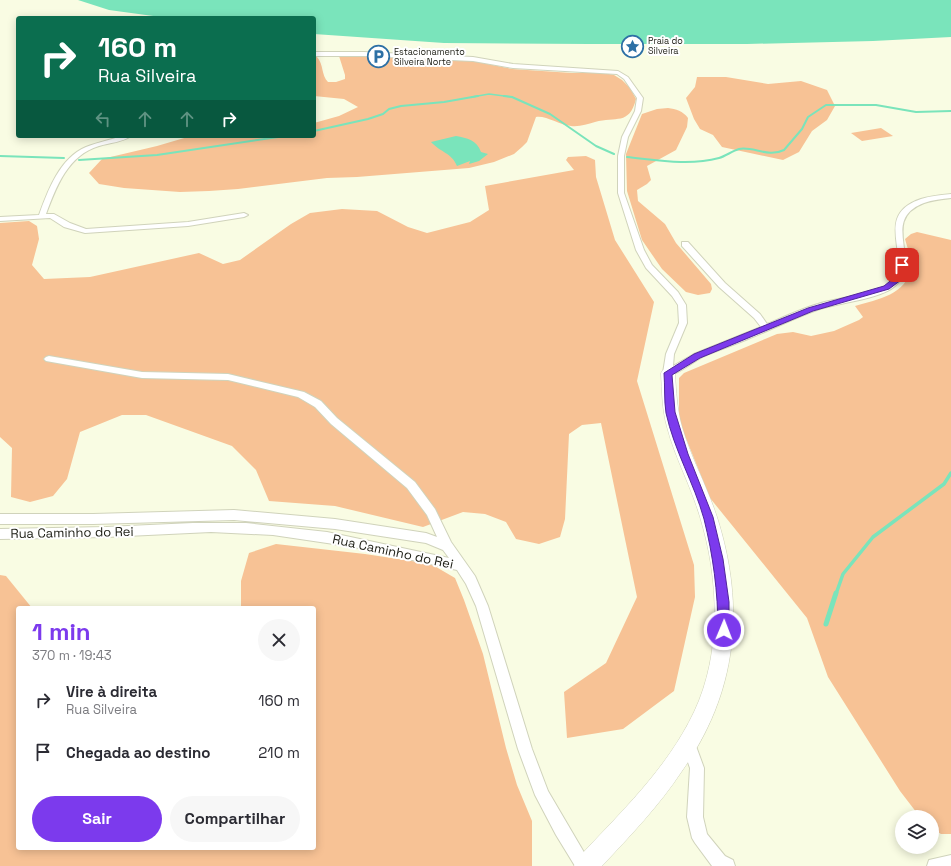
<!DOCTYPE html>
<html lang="pt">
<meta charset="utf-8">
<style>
body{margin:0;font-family:"Space Grotesk",sans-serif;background:#f7f7f7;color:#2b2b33;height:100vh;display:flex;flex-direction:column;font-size:15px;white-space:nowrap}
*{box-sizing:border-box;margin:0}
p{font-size:13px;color:#7c7c81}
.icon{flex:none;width:22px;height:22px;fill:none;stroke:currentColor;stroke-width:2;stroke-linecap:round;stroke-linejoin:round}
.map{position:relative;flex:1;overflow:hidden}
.drawer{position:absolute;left:16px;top:606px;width:300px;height:244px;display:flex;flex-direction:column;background:#fff;border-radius:4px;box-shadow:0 2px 10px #0003}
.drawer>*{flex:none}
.top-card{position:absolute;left:16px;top:16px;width:300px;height:122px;border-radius:4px;box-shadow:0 2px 10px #0003;background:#0b6e4f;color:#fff;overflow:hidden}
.tools{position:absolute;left:895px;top:810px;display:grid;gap:8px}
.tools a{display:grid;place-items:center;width:44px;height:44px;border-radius:50%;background:#fff;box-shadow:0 2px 10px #0003;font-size:20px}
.pin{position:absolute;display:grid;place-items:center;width:34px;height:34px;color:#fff;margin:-17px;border-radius:8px;box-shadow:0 2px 6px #0006}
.me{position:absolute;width:44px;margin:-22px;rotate:1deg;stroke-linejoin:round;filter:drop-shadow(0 0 3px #0008)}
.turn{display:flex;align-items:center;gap:14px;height:84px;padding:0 16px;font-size:18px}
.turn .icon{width:52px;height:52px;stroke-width:2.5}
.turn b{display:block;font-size:28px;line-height:34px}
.lanes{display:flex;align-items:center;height:38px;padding:0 16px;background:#0003;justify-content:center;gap:20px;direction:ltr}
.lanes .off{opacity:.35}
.round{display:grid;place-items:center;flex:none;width:42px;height:42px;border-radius:21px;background:#f7f7f7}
.headline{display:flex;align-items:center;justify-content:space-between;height:68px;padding:0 16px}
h1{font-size:24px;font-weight:700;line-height:30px;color:#7c3aed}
.primary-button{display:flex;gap:8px;margin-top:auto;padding:8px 16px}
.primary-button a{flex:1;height:46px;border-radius:24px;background:#7c3aed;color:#fff;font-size:16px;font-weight:700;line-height:46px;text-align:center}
.primary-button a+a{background:#f7f7f7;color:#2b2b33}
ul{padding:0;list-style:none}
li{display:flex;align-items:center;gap:12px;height:52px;padding:0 16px}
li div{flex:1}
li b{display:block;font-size:15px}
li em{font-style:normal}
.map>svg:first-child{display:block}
.green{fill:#f7c295}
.water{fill:#7ae4bb}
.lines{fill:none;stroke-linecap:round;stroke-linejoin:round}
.stream-far3{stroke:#7ae4bb;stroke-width:1.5}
.stream-far2{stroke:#7ae4bb;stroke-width:2}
.stream-far1{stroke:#7ae4bb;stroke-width:3.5}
.stream{stroke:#7ae4bb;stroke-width:5}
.street-casing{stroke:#d0d3bb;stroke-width:2}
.secondary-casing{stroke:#d0d3bb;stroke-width:1}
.street{fill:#fff;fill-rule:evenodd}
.secondary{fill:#fff;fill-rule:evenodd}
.route{fill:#7c3aed;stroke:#51269a}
.labels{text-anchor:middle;stroke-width:4;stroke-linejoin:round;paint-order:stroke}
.far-poi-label{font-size:9px;fill:#1c1d14;stroke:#fff;text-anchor:start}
.near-street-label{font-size:13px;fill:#1c1d14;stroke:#fff}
</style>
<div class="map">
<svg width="951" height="866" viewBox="0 0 951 866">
<rect width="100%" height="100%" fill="#f9fce3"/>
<g class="green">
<path d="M 339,56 L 473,61 L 512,69 L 572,73 L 604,73 L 614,75 L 622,80 L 630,88 L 636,99 C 629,126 616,116 595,122 C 587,124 580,127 571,126 C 560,125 545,115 536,117 L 527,142 L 522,147 L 514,154 L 494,162 L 469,168 L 357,177 L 327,178 L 238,189 L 209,191 L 180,192 L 124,188 L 99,184 L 89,173 L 102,159 L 157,146 L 191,136 L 314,136 L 314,123 L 339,116 L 358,107 L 344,99 L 314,96 L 314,57 L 317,57 C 324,65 321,75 328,82 L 336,82 L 345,79 L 345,75 Z"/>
<path d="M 697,77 L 726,77 L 768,84 L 801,81 L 827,90 L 835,106 L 827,120 L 812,131 L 799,152 L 783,160 L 722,147 L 713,135 L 700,129 L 694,119 L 686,98 L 695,87 Z"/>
<path d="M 668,108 C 676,109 683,111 688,118 L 687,127 L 676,150 L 647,166 L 651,180 L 647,184 L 637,190 L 638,201 L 665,224 L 676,243 L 711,284 L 712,289 L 710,293 L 698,295 L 686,292 L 662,269 L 642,240 L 627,191 L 626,154 L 642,114 L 657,109 Z"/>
<path d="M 881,128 L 893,136 L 862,141 L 851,133 Z"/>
<path d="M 586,156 L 595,160 L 596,177 L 615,240 L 654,302 L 637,381 L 694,565 L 695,597 L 674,691 L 623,729 L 567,738 L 564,692 L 606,663 L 637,597 L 601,423 L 582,425 L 569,434 L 565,519 L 560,537 L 539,544 L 516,539 L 506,522 L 485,514 L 463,512 L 423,527 L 335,506 L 269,501 L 256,470 L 232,446 L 146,415 L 122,415 L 80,432 L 67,479 L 53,496 L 30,502 L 11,497 L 12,448 L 0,437 L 0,223 L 29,221 L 37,226 L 39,239 L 32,265 L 44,279 L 90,277 L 199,253 L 223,264 L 240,260 L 291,224 L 310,213 L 342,209 L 377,211 L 408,227 L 427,233 L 470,222 L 489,210 L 485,186 L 574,170 L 566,160 L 568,157 Z"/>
<path d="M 917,232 L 951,240 L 951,834 L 941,834 L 932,828 L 932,817 L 920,817 L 900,791 L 828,677 L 807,618 L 710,498 L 679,421 L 679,378 L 684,373 L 777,334 L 793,332 L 811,336 L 834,331 L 859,320 L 863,317 L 855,306 C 878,299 907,295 911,267 C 912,259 907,247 905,239 L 911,234 Z"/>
<path d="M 276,544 L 365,554 L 431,564 L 455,578 L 464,600 L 483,654 L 506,748 L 517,785 L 532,821 L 532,866 L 0,866 L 0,575 L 6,576 L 32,608 L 18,608 L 18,848 L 314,848 L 314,608 L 241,608 L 241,581 L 249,553 Z"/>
</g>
<g class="water">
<path d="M 78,0 L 951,0 L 951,37 L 873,41 L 747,44 L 590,44 L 444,43 L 314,34 L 314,18 L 168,18 L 109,10 Z"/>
<path d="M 456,136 C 467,138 477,140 481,152 L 488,154 L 479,161 L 469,164 L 470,161 L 457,166 C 452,153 440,152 431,142 Z"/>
</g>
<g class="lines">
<path class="stream-far3" d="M 472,97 L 489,94 L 512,97"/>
<g class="stream-far2">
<path d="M 504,96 L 512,97 L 550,114 L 596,146 L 614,154"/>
<path d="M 314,131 L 368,119 L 383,114 L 389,109 L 401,106 L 444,102 L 478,96"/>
<path d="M 0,156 L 64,158"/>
<path d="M 627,157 C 657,160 689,166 719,158 C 726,156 732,151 739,149 C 753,146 768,158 784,150 L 802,129 L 808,117 L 826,105 L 876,105 L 916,112 L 951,111"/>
<path d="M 79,160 L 157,155 L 285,136"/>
</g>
<path class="stream-far1" d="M 836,594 L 843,574 L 873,537 L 944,484 L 951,473"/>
<path class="stream" d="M 826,624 L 836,593"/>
<defs>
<g id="street">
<path d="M 314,52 L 364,52 L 473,57 L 513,64 L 618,71 L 628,77 L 643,98 L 641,111 L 628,137 L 624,156 L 624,193 L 644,250 L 652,265 L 678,292 L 686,305 L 687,323 L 674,354 L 673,366 L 694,354 L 761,327 L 754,318 L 719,287 L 682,246 L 682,242 L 688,242 L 725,283 L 760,314 L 767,324 C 784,317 801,309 818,304 C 836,298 879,294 891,282 C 914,258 871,216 921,199 C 930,196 941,195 951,194 L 951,198 C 942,199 932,200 924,203 C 879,220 923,261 895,286 C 881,299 837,303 817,310 C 794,318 773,329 750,338 C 734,345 718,350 702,357 C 691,363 680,373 668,376 L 663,373 L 666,354 L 679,323 L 678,305 L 672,296 L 646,268 L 636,250 L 618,193 L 618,156 L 622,137 L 635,111 L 637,98 L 624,79 L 617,74 L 513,68 L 473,61 L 364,56 L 314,56 Z"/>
<path d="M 122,136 L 131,136 C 123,142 109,143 99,146 C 68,155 56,187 46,214 L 54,214 L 70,223 L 86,229 L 188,222 L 244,213 L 248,215 L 244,217 L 188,226 L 85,233 L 64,227 L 50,218 L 0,221 L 0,217 L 39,215 C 48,190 60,158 86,147 C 98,142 110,140 122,136 Z"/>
<path d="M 49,356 L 142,372 L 228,374 L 304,392 L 321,401 L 337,418 L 415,482 L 435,509 L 451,542 L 475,576 L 488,606 L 532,749 L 548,791 L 592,866 L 575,866 L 556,835 L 535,795 L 518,749 L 476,606 L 466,584 L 457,570 L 354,547 L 273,535 L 211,532 L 106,537 L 0,539 L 0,529 L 106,527 L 193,523 L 246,523 L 327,532 L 449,558 L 443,550 L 426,543 L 335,529 L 234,520 L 93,524 L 0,524 L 0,514 L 93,514 L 234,510 L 335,519 L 426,533 L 437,537 L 427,515 L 407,488 L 331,424 L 315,407 L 298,397 L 228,380 L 142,378 L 46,361 L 44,359 L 46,357 Z"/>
<path d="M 688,736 L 693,738 L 704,768 L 703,817 L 707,834 L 725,856 L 733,860 L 735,866 L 712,866 L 695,843 L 692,838 L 687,817 L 690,768 L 681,743 L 683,738 Z"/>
<path d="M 951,855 L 951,866 L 927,866 L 929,860 Z"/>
</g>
<path id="secondary" d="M 668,368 L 673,370 L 675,373 C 676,391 677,409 682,427 C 691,458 707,486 717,517 C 746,608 737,693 682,771 C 659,806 630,836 602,866 L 574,866 L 578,858 C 620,813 667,769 694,712 C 722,653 719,579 700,517 C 691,486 675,458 667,427 C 662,409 662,391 661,373 L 663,370 Z"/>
</defs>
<use href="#street" class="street-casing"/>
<use href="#secondary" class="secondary-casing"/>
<use href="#street" class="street"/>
<use href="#secondary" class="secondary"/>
</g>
<path class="route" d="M 900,263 L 902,263 L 906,265 L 905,272 L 901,280 L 889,289 L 813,311 L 700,358 L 672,375 L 675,412 L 688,454 L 713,517 L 723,559 L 729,602 L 729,630 L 728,634 L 724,635 L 719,634 L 718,630 C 718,592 713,555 704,519 C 694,483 674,450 666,413 C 664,400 665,386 664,373 L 694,354 L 808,308 L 884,286 L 895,277 L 898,272 Z"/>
<defs>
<symbol id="sight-ring" viewBox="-11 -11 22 22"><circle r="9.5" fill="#fff" stroke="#2d70a5" stroke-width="1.5"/><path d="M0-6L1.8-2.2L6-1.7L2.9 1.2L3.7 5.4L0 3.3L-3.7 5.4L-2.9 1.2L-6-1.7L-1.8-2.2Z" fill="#2d70a5"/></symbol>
<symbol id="parking-ring" viewBox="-11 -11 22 22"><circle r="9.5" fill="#fff" stroke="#2d70a5" stroke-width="1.5"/><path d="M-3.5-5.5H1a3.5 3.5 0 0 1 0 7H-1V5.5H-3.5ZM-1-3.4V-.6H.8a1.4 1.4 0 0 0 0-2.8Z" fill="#2d70a5"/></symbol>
</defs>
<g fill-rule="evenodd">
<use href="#sight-ring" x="620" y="34" width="25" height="25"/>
<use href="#parking-ring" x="366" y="44" width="25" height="25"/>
</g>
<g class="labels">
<g class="far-poi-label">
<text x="648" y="44">Praia do<tspan x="648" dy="10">Silveira</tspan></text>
<text x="394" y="55">Estacionamento<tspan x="394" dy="10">Silveira Norte</tspan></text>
</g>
<g class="near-street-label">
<text transform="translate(72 532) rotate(-1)" y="5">Rua Caminho do Rei</text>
<text transform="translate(393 551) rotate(12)" y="5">Rua Caminho do Rei</text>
</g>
</g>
</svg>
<div class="tools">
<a><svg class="icon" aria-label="layers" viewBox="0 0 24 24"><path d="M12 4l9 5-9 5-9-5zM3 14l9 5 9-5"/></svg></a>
</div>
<div class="pin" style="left:902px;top:265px;background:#d93025"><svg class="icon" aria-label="arrive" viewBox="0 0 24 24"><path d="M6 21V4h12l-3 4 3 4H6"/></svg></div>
<svg class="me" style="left:724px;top:630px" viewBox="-20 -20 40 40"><circle r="17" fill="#7c3aed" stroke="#fff" stroke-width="3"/><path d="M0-11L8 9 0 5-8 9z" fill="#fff"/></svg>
<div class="top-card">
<div class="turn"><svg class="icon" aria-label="right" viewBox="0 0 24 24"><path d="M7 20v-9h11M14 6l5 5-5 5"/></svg><div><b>160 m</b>Rua Silveira</div></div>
<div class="lanes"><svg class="icon off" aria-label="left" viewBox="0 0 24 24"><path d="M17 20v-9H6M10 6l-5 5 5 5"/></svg><svg class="icon off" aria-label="ahead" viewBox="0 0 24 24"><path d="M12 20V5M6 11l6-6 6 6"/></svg><svg class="icon off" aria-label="ahead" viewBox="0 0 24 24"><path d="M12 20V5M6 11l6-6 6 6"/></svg><svg class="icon" aria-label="right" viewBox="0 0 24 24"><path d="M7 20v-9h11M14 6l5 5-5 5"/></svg></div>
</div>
<section class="drawer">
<div class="headline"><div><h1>1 min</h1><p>370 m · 19:43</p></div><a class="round"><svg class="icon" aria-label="close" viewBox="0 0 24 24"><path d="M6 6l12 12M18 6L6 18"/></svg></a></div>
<ul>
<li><svg class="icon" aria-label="right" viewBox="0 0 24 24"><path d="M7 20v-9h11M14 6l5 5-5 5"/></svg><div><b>Vire à direita</b><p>Rua Silveira</p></div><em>160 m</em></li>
<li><svg class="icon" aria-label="arrive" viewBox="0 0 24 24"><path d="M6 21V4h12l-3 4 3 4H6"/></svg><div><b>Chegada ao destino</b></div><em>210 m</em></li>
</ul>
<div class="primary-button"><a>Sair</a><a>Compartilhar</a></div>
</section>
</div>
